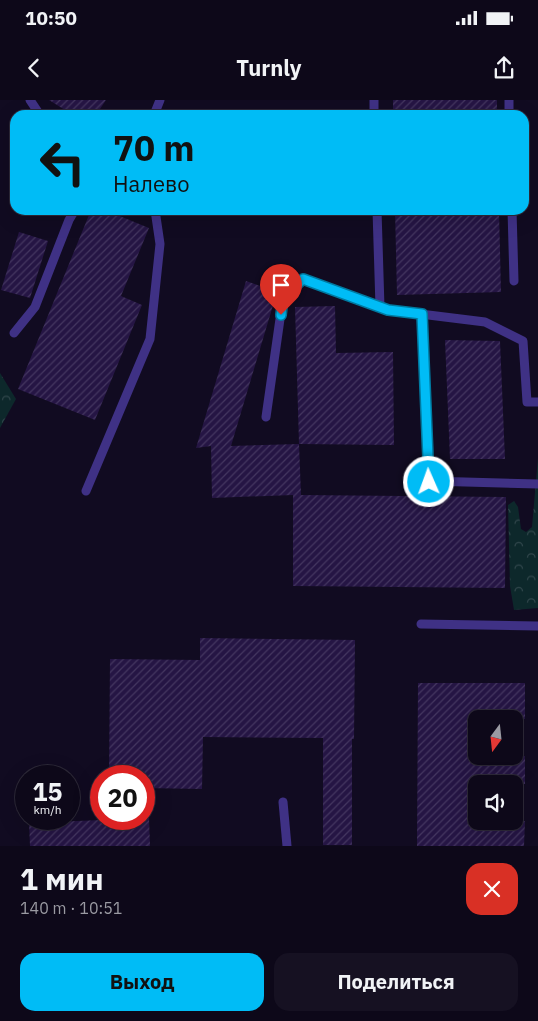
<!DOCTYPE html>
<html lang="ru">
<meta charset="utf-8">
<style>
body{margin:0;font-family:"IBM Plex Sans",sans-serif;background:#161122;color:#f1f3f6;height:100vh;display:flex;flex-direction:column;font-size:19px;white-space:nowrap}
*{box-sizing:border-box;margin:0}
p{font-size:16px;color:#9a9aa2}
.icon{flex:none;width:28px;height:28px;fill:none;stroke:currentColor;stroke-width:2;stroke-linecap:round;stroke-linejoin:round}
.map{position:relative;height:746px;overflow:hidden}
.panel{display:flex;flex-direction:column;background:#0d0819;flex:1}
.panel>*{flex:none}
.hud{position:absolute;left:10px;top:10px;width:519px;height:105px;border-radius:15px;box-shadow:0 5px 20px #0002,0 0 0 1px #2d2938;background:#00bcf6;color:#111;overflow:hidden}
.needle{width:32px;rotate:195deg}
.controls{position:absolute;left:468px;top:610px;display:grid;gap:10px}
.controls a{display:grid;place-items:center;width:55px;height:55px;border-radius:10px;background:#0d0819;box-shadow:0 5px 20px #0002,0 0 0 1px #2d2938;font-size:25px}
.speed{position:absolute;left:15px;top:665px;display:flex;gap:10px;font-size:25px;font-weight:700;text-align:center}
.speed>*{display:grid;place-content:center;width:65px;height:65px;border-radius:50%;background:#0d0819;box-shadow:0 5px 20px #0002,0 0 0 1px #2d2938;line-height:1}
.speed small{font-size:12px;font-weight:400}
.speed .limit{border:8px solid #d22;background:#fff;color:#111}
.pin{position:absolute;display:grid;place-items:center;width:42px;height:42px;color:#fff;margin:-51px -21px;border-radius:50% 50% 50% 0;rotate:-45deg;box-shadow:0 0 5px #0007}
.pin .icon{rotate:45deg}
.me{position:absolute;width:55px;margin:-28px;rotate:358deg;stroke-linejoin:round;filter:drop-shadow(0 0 4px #0008)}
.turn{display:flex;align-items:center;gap:18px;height:105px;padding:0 20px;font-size:22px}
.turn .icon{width:65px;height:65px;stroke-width:2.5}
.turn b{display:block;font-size:35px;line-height:42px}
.round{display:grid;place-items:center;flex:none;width:52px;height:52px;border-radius:15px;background:#161122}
.overview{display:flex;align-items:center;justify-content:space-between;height:85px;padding:0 20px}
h1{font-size:30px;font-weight:700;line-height:38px}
.button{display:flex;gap:10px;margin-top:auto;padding:10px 20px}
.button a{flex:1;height:58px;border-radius:15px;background:#00bcf6;color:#111;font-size:20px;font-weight:700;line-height:58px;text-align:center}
.button a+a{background:#161122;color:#f1f3f6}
.status{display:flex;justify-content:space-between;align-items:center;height:35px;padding:0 25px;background:#0d0819;direction:ltr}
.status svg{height:14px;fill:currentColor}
header{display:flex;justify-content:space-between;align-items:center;height:65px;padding:0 20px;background:#0d0819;font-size:22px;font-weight:700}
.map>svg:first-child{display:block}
.forest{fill:url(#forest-crowns)}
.building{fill:url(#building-hatch)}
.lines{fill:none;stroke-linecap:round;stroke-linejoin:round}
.service{stroke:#3f3185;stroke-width:9}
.route-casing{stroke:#007aa0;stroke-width:12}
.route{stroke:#00bcf6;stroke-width:9}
</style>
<div class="status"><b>10:50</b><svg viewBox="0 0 49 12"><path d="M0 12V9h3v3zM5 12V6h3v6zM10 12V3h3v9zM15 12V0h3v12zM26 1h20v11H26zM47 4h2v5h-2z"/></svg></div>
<header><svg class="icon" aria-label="back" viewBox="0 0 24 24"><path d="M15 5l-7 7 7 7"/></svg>Turnly<svg class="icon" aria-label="share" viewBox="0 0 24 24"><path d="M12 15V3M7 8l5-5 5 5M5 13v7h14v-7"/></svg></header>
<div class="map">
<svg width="538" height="746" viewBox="0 0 538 746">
<defs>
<pattern id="forest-crowns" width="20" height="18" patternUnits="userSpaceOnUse" patternTransform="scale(1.25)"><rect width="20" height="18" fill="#0d282b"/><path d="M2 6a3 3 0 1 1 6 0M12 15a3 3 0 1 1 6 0" fill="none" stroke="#30464b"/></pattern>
<pattern id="building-hatch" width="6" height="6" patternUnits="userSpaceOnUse" patternTransform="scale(1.25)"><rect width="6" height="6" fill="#251544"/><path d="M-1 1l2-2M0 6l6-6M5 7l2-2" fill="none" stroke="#443660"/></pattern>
</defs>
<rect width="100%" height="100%" fill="#110b21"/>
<g class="forest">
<path d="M 0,273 L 16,299 L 0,328 Z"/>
<path d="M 538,358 L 538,508 L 514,510 L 510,486 L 508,405 L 514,401 L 518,407 L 521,429 L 526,432 L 532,427 Z"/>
</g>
<g class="building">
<path d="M 49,0 L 106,0 L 96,15 L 73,15 Z"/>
<rect x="393" y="0" width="104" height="15"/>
<path d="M 91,110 L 105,110 L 149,128 L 121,196 L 142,205 L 95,320 L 18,289 Z"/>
<path d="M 395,110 L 499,110 L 501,192 L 397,195 Z"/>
<path d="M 19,132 L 48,141 L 30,198 L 1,190 Z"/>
<path d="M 246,181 L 277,192 L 231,346 L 299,344 L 301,395 L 506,397 L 505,488 L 293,486 L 293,395 L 212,398 L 211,346 L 196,348 Z"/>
<path d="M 335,206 L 336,253 L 393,252 L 394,345 L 299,344 L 295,207 Z"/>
<path d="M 445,240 L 500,241 L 505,359 L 450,359 Z"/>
<path d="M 200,538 L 355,540 L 354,639 L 352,639 L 352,745 L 323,745 L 323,638 L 203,637 L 202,689 L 144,688 L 144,676 L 109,676 L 110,559 L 200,560 Z"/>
<path d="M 418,583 L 525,583 L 525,619 L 476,619 L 476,656 L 525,656 L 525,684 L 476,684 L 476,721 L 525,721 L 524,746 L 417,746 Z"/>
<path d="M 149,718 L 150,746 L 30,746 L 29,723 Z"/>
</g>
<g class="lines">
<g class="service">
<path d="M 30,0 L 40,15"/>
<path d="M 374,0 L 374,15"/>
<path d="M 509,0 L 509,15"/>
<path d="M 154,15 L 160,0"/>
<path d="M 377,110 L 380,207"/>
<path d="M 512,110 L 514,181"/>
<path d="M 422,214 L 429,381 L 538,384"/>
<path d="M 14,233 L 35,207 L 69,120 L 75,110"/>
<path d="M 266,317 L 283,198 L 303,179 L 388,210 L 485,222 L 523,241 L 527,302 L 538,302"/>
<path d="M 86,391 L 150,239 L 160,144 L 155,110"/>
<path d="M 421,524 L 538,526"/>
<path d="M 283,702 L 287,746"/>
</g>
</g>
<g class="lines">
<defs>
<path id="route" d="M 281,215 L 283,198 L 303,179 L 388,210 L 422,214 L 429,382"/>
</defs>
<use href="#route" class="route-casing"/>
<use href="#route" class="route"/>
</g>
</svg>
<div class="controls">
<a><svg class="needle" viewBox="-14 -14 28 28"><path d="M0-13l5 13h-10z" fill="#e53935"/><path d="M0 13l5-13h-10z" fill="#9a9aa2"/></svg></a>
<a><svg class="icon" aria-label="sound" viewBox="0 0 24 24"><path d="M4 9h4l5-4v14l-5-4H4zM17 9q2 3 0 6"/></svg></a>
</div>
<div class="speed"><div>15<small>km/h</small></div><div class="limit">20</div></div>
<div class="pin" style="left:281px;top:215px;background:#d93025"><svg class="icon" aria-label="arrive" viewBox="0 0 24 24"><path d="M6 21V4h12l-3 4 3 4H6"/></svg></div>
<svg class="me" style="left:429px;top:382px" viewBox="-20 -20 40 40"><circle r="17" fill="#00bcf6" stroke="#fff" stroke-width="3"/><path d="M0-11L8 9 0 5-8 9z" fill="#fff"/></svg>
<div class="hud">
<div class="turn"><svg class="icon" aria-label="left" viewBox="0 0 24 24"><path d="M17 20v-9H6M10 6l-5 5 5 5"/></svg><div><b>70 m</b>Налево</div></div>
</div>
</div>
<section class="panel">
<div class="overview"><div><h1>1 мин</h1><p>140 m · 10:51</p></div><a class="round" style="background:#d93025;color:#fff"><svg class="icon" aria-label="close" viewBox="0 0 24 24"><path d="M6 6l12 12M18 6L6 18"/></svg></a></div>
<div class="button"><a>Выход</a><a>Поделиться</a></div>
</section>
